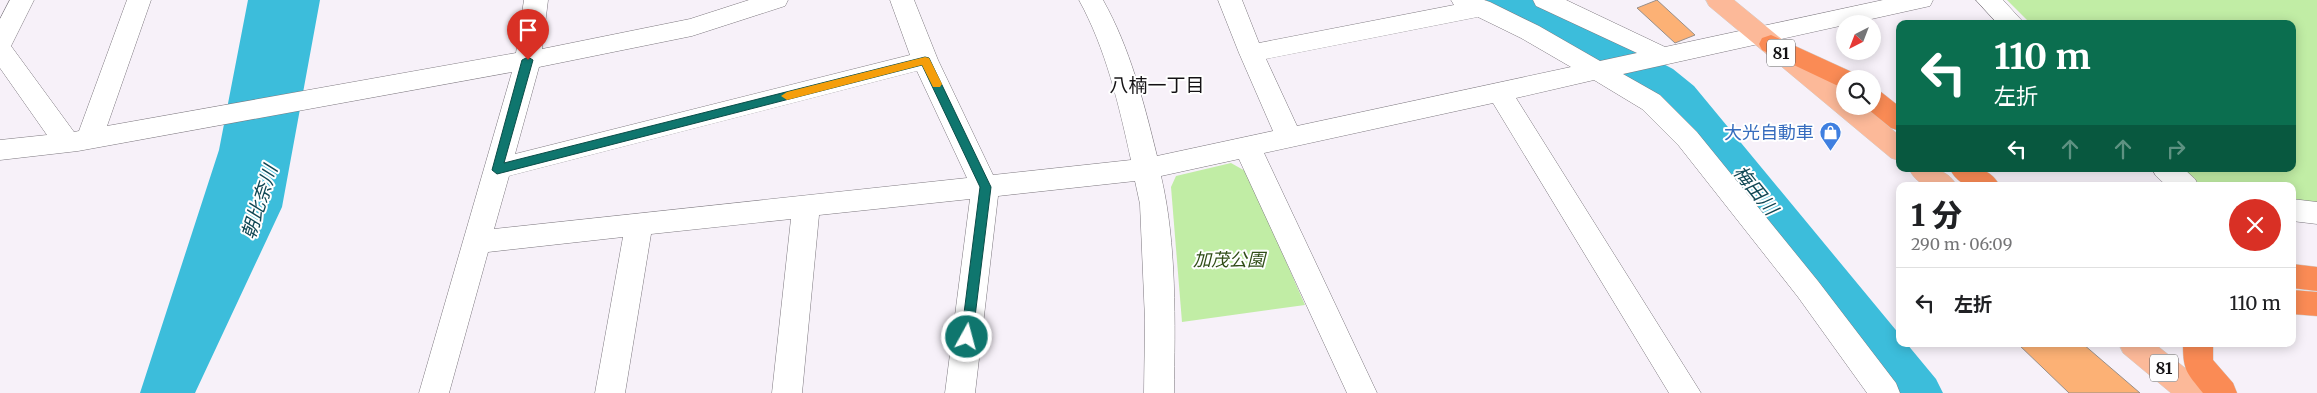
<!DOCTYPE html>
<html lang="ja">
<meta charset="utf-8">
<style>
body{margin:0;font-family:Merriweather,"Noto Sans JP",serif;background:#f2f2f2;color:#202124;height:100vh;display:flex;flex-direction:column;font-size:19px;white-space:nowrap}
*{box-sizing:border-box;margin:0}
p{font-size:16px;color:#757577}
.icon{flex:none;width:28px;height:28px;fill:none;stroke:currentColor;stroke-width:2;stroke-linecap:round;stroke-linejoin:round}
.map{position:relative;flex:1;overflow:hidden}
.panel{position:absolute;left:1896px;top:182px;width:400px;height:165px;display:flex;flex-direction:column;background:#fff;border-radius:10px;box-shadow:0 2px 12px #0003}
.panel>*{flex:none}
.top-card{position:absolute;left:1896px;top:20px;width:400px;height:152px;border-radius:10px;box-shadow:0 2px 12px #0003;background:#0b6e4f;color:#fff;overflow:hidden}
.needle{width:32px;rotate:222deg}
.tools{position:absolute;left:1836px;top:15px;display:grid;gap:10px}
.tools a{display:grid;place-items:center;width:45px;height:45px;border-radius:50%;background:#fff;box-shadow:0 2px 12px #0003;font-size:25px}
.pin{position:absolute;display:grid;place-items:center;width:42px;height:42px;color:#fff;margin:-51px -21px;border-radius:50% 50% 50% 0;rotate:-45deg;box-shadow:0 0 5px #0007}
.pin .icon{rotate:45deg}
.me{position:absolute;width:55px;margin:-28px;rotate:7deg;stroke-linejoin:round;filter:drop-shadow(0 0 4px #0008)}
.turn{display:flex;align-items:center;gap:18px;height:105px;padding:0 15px;font-size:22px}
.turn .icon{width:65px;height:65px;stroke-width:2.5}
.turn b{display:block;font-size:35px;line-height:42px}
.lanes{display:flex;align-items:center;height:48px;padding:0 15px;background:#0003;justify-content:center;gap:25px;direction:ltr}
.lanes .off{opacity:.35}
.round{display:grid;place-items:center;flex:none;width:52px;height:52px;border-radius:26px;background:#f2f2f2}
.overview{display:flex;align-items:center;justify-content:space-between;height:85px;padding:0 15px}
h1{font-size:30px;font-weight:800;line-height:38px}
ul{padding:0;list-style:none}
li{display:flex;align-items:center;gap:15px;height:70px;padding:0 15px;border-top:1px solid #e0e0e0}
li div{flex:1}
li b{display:block;font-size:19px}
li em{font-style:normal}
.map>svg:first-child{display:block}
.green{fill:#c1eda5}
.water{fill:#3cbddb}
.lines{fill:none;stroke-linecap:round;stroke-linejoin:round}
.river{fill:#3cbddb;fill-rule:evenodd}
.building{fill:#fcb175;stroke:#978f8a}
.minor-casing{stroke:#7d787f;stroke-width:1}
.major-casing{stroke:#d0d0d0;stroke-width:1}
.highway-casing{stroke:#d0d0d0;stroke-width:1}
.minor{fill:#fff;fill-rule:evenodd}
.major{fill:#fcb999;fill-rule:evenodd}
.highway{fill:#fa8b55;fill-rule:evenodd}
.route{fill:#0f766e;stroke:#0a4d48}
.slow{fill:#f59e0b}
.labels{text-anchor:middle;stroke-width:4;stroke-linejoin:round;paint-order:stroke}
.shield{fill:#fff;stroke:#5a595a;stroke-width:1}
.shield-label{font-size:16px;font-weight:bold;fill:#141214}
.shop-label{font-size:18px;fill:#366cbe;stroke:#fff;text-anchor:end}
.park-label{font-size:18px;font-style:italic;fill:#314e18;stroke:#fff}
.neighbourhood-label{font-size:19px;fill:#141214;stroke:#fff}
.water-label{font-size:19px;font-style:italic;fill:#104754;stroke:#fff}
</style>
<div class="map">
<svg width="2317" height="393" viewBox="0 0 2317 393">
<rect width="100%" height="100%" fill="#f7f1f9"/>
<g class="green">
<path d="M 2007,0 L 2317,0 L 2317,203 L 2293,201 L 2292,186 L 2198,186 L 2180,169 L 2292,169 L 2292,24 L 2031,24 Z"/>
<path d="M 1231,163 L 1247,172 L 1305,305 L 1182,322 L 1171,187 L 1176,176 Z"/>
</g>
<path class="water" d="M 248,0 L 320,0 L 282,207 L 195,393 L 140,393 L 219,150 Z"/>
<g class="lines">
<path class="river" d="M 1486,0 L 1536,0 L 1581,21 L 1673,69 L 1694,86 L 1900,335 L 1900,344 L 1907,344 L 1936,379 L 1943,393 L 1892,393 L 1666,106 L 1647,89 L 1555,39 L 1491,9 Z"/>
</g>
<g class="building">
<path d="M 1657,0 L 1695,35 L 1675,43 L 1637,8 Z"/>
<path d="M 2018,344 L 2083,344 L 2140,393 L 2069,393 Z"/>
</g>
<g class="lines">
<defs>
<g id="minor">
<path d="M 10,0 L 34,0 L 11,46 L 74,132 L 79,131 L 127,0 L 151,0 L 107,126 L 516,53 L 524,0 L 548,0 L 542,49 L 690,19 L 749,0 L 788,0 L 785,6 L 692,36 L 539,67 L 515,154 L 910,55 L 890,0 L 914,0 L 938,60 L 993,175 L 1131,160 C 1119,105 1106,49 1079,0 L 1103,0 C 1130,48 1144,103 1157,156 L 1273,131 L 1239,53 L 1218,0 L 1242,0 L 1259,43 L 1454,5 L 1451,0 L 1484,0 L 1490,2 L 1539,26 L 1600,61 L 1637,53 L 1536,6 L 1533,0 L 1566,0 L 1665,47 L 1883,0 L 1933,0 L 1930,6 L 1921,8 L 1623,74 L 1660,95 L 1697,132 L 1818,281 L 1896,383 L 1900,393 L 1867,393 L 1798,297 L 1679,146 L 1642,109 L 1594,80 L 1516,98 L 1701,393 L 1669,393 L 1493,103 L 1264,153 L 1377,393 L 1347,393 L 1239,159 L 1161,176 C 1177,244 1175,323 1174,393 L 1144,393 L 1145,320 L 1140,204 L 1135,181 L 998,196 L 975,393 L 945,393 L 970,199 L 819,215 L 802,393 L 772,393 L 791,219 L 651,234 L 625,393 L 595,393 L 623,237 L 488,252 L 449,393 L 419,393 L 512,72 L 78,151 L 0,160 L 0,140 L 47,135 L 0,68 L 0,19 ZM 1478,17 L 1521,38 L 1571,67 L 1297,126 L 1266,59 ZM 917,71 L 967,178 L 494,229 L 509,176 Z"/>
<path d="M 1976,0 L 2003,0 L 2025,24 L 1998,24 Z"/>
<path d="M 2152,169 L 2184,169 L 2195,179 L 2199,186 L 2167,186 L 2156,176 Z"/>
<path d="M 2292,199 L 2317,202 L 2317,224 L 2292,221 Z"/>
</g>
<g id="major">
<path d="M 1706,0 L 1734,0 L 1845,91 L 1845,106 L 1864,106 L 1900,136 L 1900,161 L 1891,158 L 1709,6 Z"/>
<path d="M 1909,169 C 1929,169 1946,166 1957,186 C 1936,187 1919,190 1909,169 Z"/>
<path d="M 2119,344 L 2155,344 L 2204,383 L 2208,393 L 2171,393 L 2123,353 Z"/>
</g>
<g id="highway">
<path d="M 1771,35 L 1854,73 L 1858,79 L 1845,79 L 1845,88 L 1836,85 L 1762,50 L 1759,44 L 1762,38 Z"/>
<path d="M 1872,90 L 1881,92 L 1900,107 L 1900,131 L 1891,128 L 1864,106 L 1872,106 Z"/>
<path d="M 1950,169 C 1971,169 1988,164 2000,186 C 1979,187 1960,190 1950,169 Z"/>
<path d="M 2292,264 L 2317,267 L 2317,291 L 2292,288 Z"/>
<path d="M 2292,290 L 2317,292 L 2317,316 L 2292,314 Z"/>
<path d="M 2183,344 L 2213,344 L 2213,360 L 2233,383 L 2237,393 L 2203,393 C 2187,373 2183,371 2183,344 Z"/>
</g>
</defs>
<use href="#minor" class="minor-casing"/>
<use href="#major" class="major-casing"/>
<use href="#highway" class="highway-casing"/>
<use href="#minor" class="minor"/>
<use href="#major" class="major"/>
<use href="#highway" class="highway"/>
</g>
<path class="route" d="M 528,57 L 533,60 L 504,163 L 925,57 L 929,58 L 991,187 L 972,341 L 963,341 L 961,337 L 980,187 L 922,65 L 497,174 L 492,170 L 522,60 Z"/>
<path class="slow" d="M 925,57 L 929,58 L 942,84 L 940,87 L 933,87 L 922,65 L 787,100 L 781,96 L 787,92 Z"/>
<defs>
<symbol id="shop-pin" viewBox="-11 -11 22 30"><path d="M0 17L-7.5 6A9.5 9.5 0 1 1 7.5 6Z" fill="#3f7fe0" stroke="#fff"/><path d="M-5-2.5h2.3a2.7 3.5 0 0 1 5.4 0H5L5.5 6h-11ZM-1.5-2.5h3a1.5 2.3 0 0 0-3 0Z" fill="#fff"/></symbol>
</defs>
<g fill-rule="evenodd">
<use href="#shop-pin" x="1818" y="120" width="25" height="34"/>
</g>
<g class="labels">
<g class="shield">
<rect x="1767" y="39.5" width="28" height="27" rx="4"/>
<rect x="2150" y="354.5" width="28" height="27" rx="4"/>
</g>
<g class="shield-label">
<text x="1781" y="59">81</text>
<text x="2164" y="374">81</text>
</g>
<g class="shop-label">
<text x="1814" y="139">大光自動車</text>
</g>
<g class="park-label">
<text x="1229" y="266">加茂公園</text>
</g>
<g class="neighbourhood-label">
<text x="1157" y="92">八楠一丁目</text>
</g>
<g class="water-label">
<text transform="translate(1756 190) rotate(51)" y="7">梅田川</text>
<text transform="translate(259 202) rotate(-72)" y="7">朝比奈川</text>
</g>
</g>
</svg>
<div class="tools">
<a><svg class="needle" viewBox="-14 -14 28 28"><path d="M0-13l5 13h-10z" fill="#e53935"/><path d="M0 13l5-13h-10z" fill="#757577"/></svg></a>
<a><svg class="icon" aria-label="search" viewBox="0 0 24 24"><circle cx="10" cy="10" r="6"/><path d="M15 15l6 6"/></svg></a>
</div>
<div class="pin" style="left:528px;top:60px;background:#d93025"><svg class="icon" aria-label="arrive" viewBox="0 0 24 24"><path d="M6 21V4h12l-3 4 3 4H6"/></svg></div>
<svg class="me" style="left:967px;top:337px" viewBox="-20 -20 40 40"><circle r="17" fill="#0f766e" stroke="#fff" stroke-width="3"/><path d="M0-11L8 9 0 5-8 9z" fill="#fff"/></svg>
<div class="top-card">
<div class="turn"><svg class="icon" aria-label="left" viewBox="0 0 24 24"><path d="M17 20v-9H6M10 6l-5 5 5 5"/></svg><div><b>110 m</b>左折</div></div>
<div class="lanes"><svg class="icon" aria-label="left" viewBox="0 0 24 24"><path d="M17 20v-9H6M10 6l-5 5 5 5"/></svg><svg class="icon off" aria-label="ahead" viewBox="0 0 24 24"><path d="M12 20V5M6 11l6-6 6 6"/></svg><svg class="icon off" aria-label="ahead" viewBox="0 0 24 24"><path d="M12 20V5M6 11l6-6 6 6"/></svg><svg class="icon off" aria-label="right" viewBox="0 0 24 24"><path d="M7 20v-9h11M14 6l5 5-5 5"/></svg></div>
</div>
<section class="panel">
<div class="overview"><div><h1>1 分</h1><p>290 m · 06:09</p></div><a class="round" style="background:#d93025;color:#fff"><svg class="icon" aria-label="close" viewBox="0 0 24 24"><path d="M6 6l12 12M18 6L6 18"/></svg></a></div>
<ul>
<li><svg class="icon" aria-label="left" viewBox="0 0 24 24"><path d="M17 20v-9H6M10 6l-5 5 5 5"/></svg><div><b>左折</b></div><em>110 m</em></li>
</ul>
</section>
</div>
